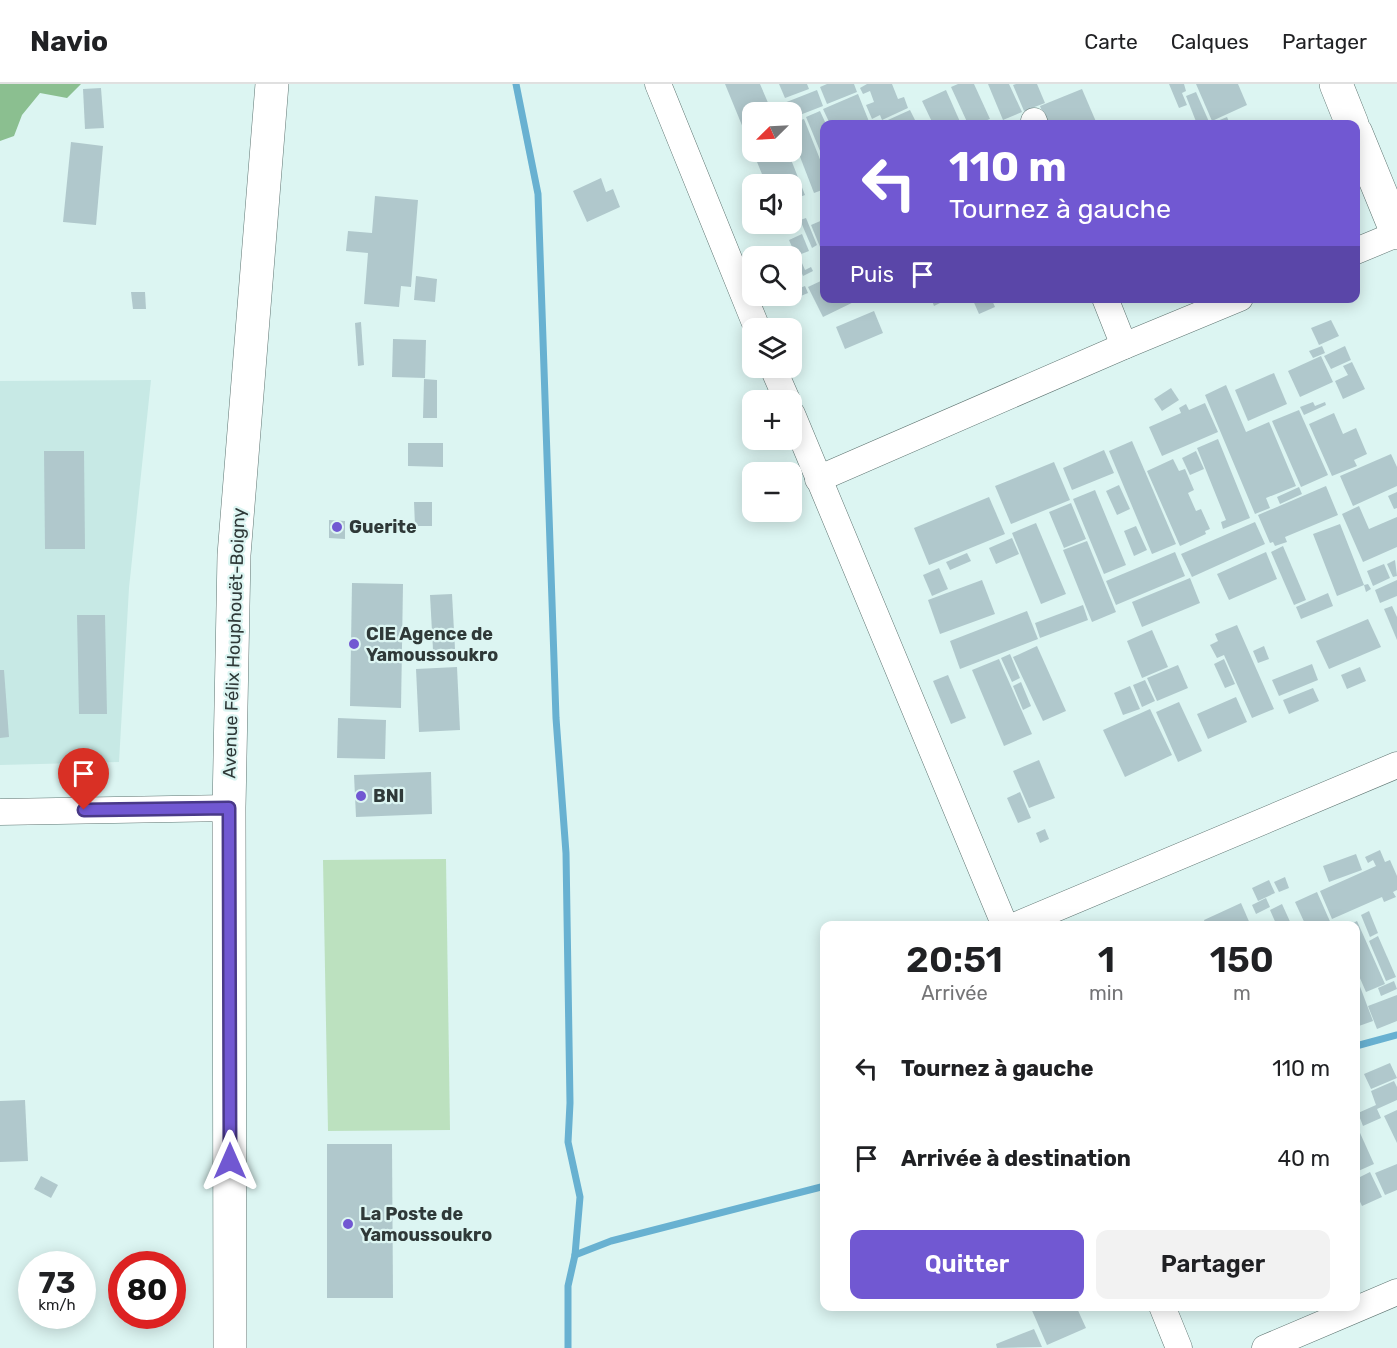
<!DOCTYPE html>
<html lang="fr">
<meta charset="utf-8">
<style>
body{margin:0;font-family:Rubik,sans-serif;background:#f2f2f2;color:#202124;height:100vh;display:flex;flex-direction:column;font-size:22px;white-space:nowrap}
*{box-sizing:border-box;margin:0}
p{font-size:20px;color:#757577}
.icon{flex:none;width:33px;height:33px;fill:none;stroke:currentColor;stroke-width:2;stroke-linecap:round;stroke-linejoin:round}
.map{position:relative;flex:1;overflow:hidden}
.sheet{position:absolute;left:820px;top:837px;width:540px;height:390px;display:flex;flex-direction:column;background:#fff;border-radius:12px;box-shadow:0 3px 15px #0003}
.sheet>*{flex:none}
.banner{position:absolute;left:820px;top:36px;width:540px;height:183px;border-radius:12px;box-shadow:0 3px 15px #0003;background:#7158d2;color:#fff;overflow:hidden}
.needle{width:39px;rotate:246deg}
.buttons{position:absolute;left:742px;top:18px;display:grid;gap:12px}
.buttons a{display:grid;place-items:center;width:60px;height:60px;border-radius:12px;background:#fff;box-shadow:0 3px 15px #0003;font-size:30px}
.speed{position:absolute;left:18px;top:1167px;display:flex;gap:12px;font-size:30px;font-weight:700;text-align:center}
.speed>*{display:grid;place-content:center;width:78px;height:78px;border-radius:50%;background:#fff;box-shadow:0 3px 15px #0003;line-height:1}
.speed small{font-size:15px;font-weight:400}
.speed .limit{border:9px solid #d22;background:#fff;color:#111}
.pin{position:absolute;display:grid;place-items:center;width:51px;height:51px;color:#fff;margin:-62px -26px;border-radius:50% 50% 50% 0;rotate:-45deg;box-shadow:0 0 6px #0007}
.pin .icon{rotate:45deg}
.me{position:absolute;width:66px;margin:-33px;rotate:0deg;stroke-linejoin:round;filter:drop-shadow(0 0 4px #0008)}
.turn{display:flex;align-items:center;gap:21px;height:126px;padding:0 30px;font-size:27px}
.turn .icon{width:78px;height:78px;stroke-width:2.5}
.turn b{display:block;font-size:42px;line-height:51px}
.then{display:flex;align-items:center;height:57px;padding:0 30px;background:#0003;gap:12px;font-size:22px}
.eta{display:flex;justify-content:space-evenly;align-items:center;height:102px;text-align:center}
.eta b{font-size:36px;font-weight:600;line-height:42px}
.primary-button{display:flex;gap:12px;margin-top:auto;padding:12px 30px}
.primary-button a{flex:1;height:69px;border-radius:12px;background:#7158d2;color:#fff;font-size:24px;font-weight:600;line-height:69px;text-align:center}
.primary-button a+a{background:#f2f2f2;color:#202124}
ul{padding:0;list-style:none}
li{display:flex;align-items:center;gap:18px;height:90px;padding:0 30px}
li div{flex:1}
li b{display:block;font-size:22px}
li em{font-style:normal}
header{display:flex;align-items:center;gap:36px;box-sizing:border-box;height:84px;padding:0 30px;background:#fff;border-bottom:2px solid #e0e0e0}
header strong{font-size:28px}
nav{display:flex;gap:33px;margin-inline-start:auto;font-size:21px}
.map>svg:first-child{display:block}
.built{fill:#c7e9e5}
.green{fill:#bce1bf}
.forest{fill:#8bbf90}
.lines{fill:none;stroke-linecap:round;stroke-linejoin:round}
.stream{stroke:#68b1d1;stroke-width:7}
.building{fill:#b0c8cc}
.street-casing{stroke:#5f7572;stroke-width:27}
.secondary-casing{stroke:#5f7572;stroke-width:34}
.highway-casing{stroke:#5f7572;stroke-width:34}
.street{stroke:#fff;stroke-width:26}
.secondary{stroke:#fff;stroke-width:33}
.highway{stroke:#fff;stroke-width:33}
.route-casing{stroke:#493988;stroke-width:15}
.route{stroke:#7158d2;stroke-width:10}
.poi-dot{fill:#7158d2;stroke:#dcf5f2;stroke-width:2}
.labels{text-anchor:middle;stroke-width:4.5;stroke-linejoin:round;paint-order:stroke}
.poi-label{font-size:18px;font-weight:bold;fill:#2f3938;stroke:#dcf5f2;text-anchor:start}
.street-label{font-size:18px;fill:#2f3938;stroke:#dcf5f2}
</style>
<header>
<strong>Navio</strong>
<nav><a>Carte</a><a>Calques</a><a>Partager</a></nav>
</header>
<div class="map">
<svg width="1397" height="1264" viewBox="0 0 1397 1264">
<rect width="100%" height="100%" fill="#dcf5f2"/>
<path class="built" d="M 151,296 L 129,504 L 119,678 L 0,681 L 0,297 Z"/>
<path class="green" d="M 446,775 L 450,1046 L 328,1047 L 323,776 Z"/>
<path class="forest" d="M 0,0 L 81,0 L 67,14 L 40,9 L 22,31 L 14,52 L 0,57 Z"/>
<g class="lines">
<g class="stream">
<path d="M 516,0 L 538,110 L 556,634 L 566,769 L 570,1019 L 568,1058 L 580,1113 L 575,1171 L 568,1202 L 568,1264"/>
<path d="M 1356,962 L 1397,951"/>
<path d="M 575,1171 L 611,1157 L 825,1102"/>
</g>
</g>
<g class="building">
<path d="M 725,0 L 760,0 L 772,28 L 753,28 L 753,68 L 788,68 L 805,111 L 792,116 L 792,100 L 766,100 Z"/>
<path d="M 779,0 L 807,0 L 809,5 L 785,14 Z"/>
<path d="M 827,0 L 854,0 L 857,8 L 827,20 L 820,3 Z"/>
<path d="M 867,0 L 892,0 L 898,15 L 904,13 L 908,24 L 882,36 L 880,31 L 872,35 L 866,21 L 874,18 L 870,7 L 863,10 L 860,4 Z"/>
<path d="M 958,0 L 974,0 L 990,35 L 977,40 L 968,40 L 951,3 Z"/>
<path d="M 988,0 L 1009,0 L 1022,28 L 1003,36 Z"/>
<path d="M 1016,0 L 1037,0 L 1045,19 L 1024,27 L 1013,1 Z"/>
<path d="M 1169,0 L 1184,0 L 1186,7 L 1182,9 L 1187,21 L 1179,24 Z"/>
<path d="M 1196,0 L 1238,0 L 1247,21 L 1212,37 Z"/>
<path d="M 101,4 L 104,44 L 85,45 L 83,5 Z"/>
<path d="M 1082,5 L 1097,40 L 1047,40 L 1040,22 Z"/>
<path d="M 817,6 L 823,22 L 792,34 L 792,28 L 788,28 L 784,19 Z"/>
<path d="M 946,6 L 961,40 L 933,40 L 922,17 Z"/>
<path d="M 1196,8 L 1210,40 L 1197,40 L 1186,12 Z"/>
<path d="M 858,10 L 870,40 L 830,40 L 823,25 Z"/>
<path d="M 910,26 L 917,40 L 879,40 Z"/>
<path d="M 820,27 L 826,40 L 825,79 L 806,33 Z"/>
<path d="M 1227,33 L 1230,40 L 1210,40 Z"/>
<path d="M 804,35 L 825,88 L 825,105 L 814,109 L 792,52 L 792,39 Z"/>
<path d="M 71,58 L 103,62 L 96,141 L 63,138 Z"/>
<path d="M 601,94 L 606,108 L 613,105 L 620,123 L 587,138 L 573,107 Z"/>
<path d="M 375,112 L 418,116 L 411,203 L 401,202 L 399,223 L 364,220 L 368,169 L 346,167 L 348,147 L 372,149 Z"/>
<path d="M 806,134 L 817,161 L 812,164 L 800,136 Z"/>
<path d="M 825,135 L 825,175 L 811,141 Z"/>
<path d="M 802,150 L 809,167 L 796,172 L 789,156 Z"/>
<path d="M 799,172 L 805,186 L 811,183 L 813,187 L 803,192 L 796,174 Z"/>
<path d="M 416,192 L 437,195 L 435,218 L 414,216 Z"/>
<path d="M 825,195 L 825,214 L 862,214 L 823,233 L 808,203 Z"/>
<path d="M 805,202 L 808,209 L 789,217 L 786,212 L 792,212 L 792,207 Z"/>
<path d="M 131,208 L 145,208 L 146,225 L 133,225 Z"/>
<path d="M 931,214 L 950,214 L 934,222 Z"/>
<path d="M 972,214 L 991,214 L 995,223 L 979,230 Z"/>
<path d="M 874,227 L 883,249 L 845,265 L 836,243 Z"/>
<path d="M 1331,236 L 1339,252 L 1319,261 L 1311,244 Z"/>
<path d="M 361,238 L 364,281 L 358,282 L 355,239 Z"/>
<path d="M 393,255 L 426,256 L 425,294 L 392,293 Z"/>
<path d="M 1322,262 L 1325,269 L 1313,274 L 1309,267 Z"/>
<path d="M 1345,262 L 1351,276 L 1331,285 L 1324,272 Z"/>
<path d="M 1321,272 L 1333,298 L 1300,313 L 1288,287 Z"/>
<path d="M 1352,278 L 1365,305 L 1343,315 L 1335,297 L 1348,291 L 1343,282 Z"/>
<path d="M 1274,289 L 1287,320 L 1248,337 L 1235,306 Z"/>
<path d="M 424,295 L 437,296 L 437,334 L 423,334 Z"/>
<path d="M 1226,301 L 1246,348 L 1269,338 L 1296,402 L 1266,414 L 1270,424 L 1255,430 L 1205,311 Z"/>
<path d="M 1171,304 L 1179,316 L 1162,327 L 1154,315 Z"/>
<path d="M 1313,318 L 1315,322 L 1325,318 L 1326,321 L 1304,331 L 1300,323 Z"/>
<path d="M 1205,319 L 1218,348 L 1162,372 L 1149,343 L 1181,329 L 1179,324 L 1186,320 L 1189,326 Z"/>
<path d="M 1299,326 L 1328,391 L 1301,403 L 1272,337 Z"/>
<path d="M 1334,329 L 1343,350 L 1356,344 L 1367,370 L 1354,376 L 1357,382 L 1332,392 L 1309,340 Z"/>
<path d="M 1218,355 L 1250,434 L 1223,445 L 1221,438 L 1226,436 L 1197,364 Z"/>
<path d="M 1132,357 L 1176,460 L 1152,470 L 1109,367 Z"/>
<path d="M 408,359 L 443,359 L 443,383 L 408,382 Z"/>
<path d="M 1104,366 L 1114,389 L 1072,406 L 1063,384 Z"/>
<path d="M 44,367 L 84,367 L 85,465 L 45,465 Z"/>
<path d="M 1196,367 L 1204,385 L 1190,391 L 1182,374 Z"/>
<path d="M 1391,370 L 1397,383 L 1397,402 L 1353,422 L 1340,392 Z"/>
<path d="M 1173,375 L 1179,387 L 1185,385 L 1194,406 L 1188,409 L 1196,427 L 1201,425 L 1210,445 L 1205,447 L 1206,450 L 1180,462 L 1147,387 Z"/>
<path d="M 1054,378 L 1070,416 L 1011,440 L 995,402 Z"/>
<path d="M 1119,401 L 1130,425 L 1117,431 L 1106,407 Z"/>
<path d="M 1326,402 L 1338,431 L 1285,453 L 1287,458 L 1275,462 L 1273,458 L 1270,459 L 1258,431 Z"/>
<path d="M 1299,403 L 1302,410 L 1280,420 L 1277,413 Z"/>
<path d="M 1095,406 L 1126,481 L 1104,490 L 1073,415 Z"/>
<path d="M 1397,408 L 1397,424 L 1394,425 L 1388,412 Z"/>
<path d="M 989,413 L 1005,450 L 929,481 L 914,444 Z"/>
<path d="M 414,418 L 432,418 L 432,442 L 415,442 Z"/>
<path d="M 1071,419 L 1086,455 L 1064,464 L 1049,428 Z"/>
<path d="M 1359,422 L 1369,445 L 1397,433 L 1397,463 L 1363,478 L 1342,430 Z"/>
<path d="M 329,436 L 345,437 L 345,455 L 329,454 Z"/>
<path d="M 1255,438 L 1265,460 L 1192,493 L 1181,470 Z"/>
<path d="M 1036,439 L 1066,510 L 1041,520 L 1012,449 Z"/>
<path d="M 1340,440 L 1364,501 L 1368,500 L 1371,505 L 1366,508 L 1364,501 L 1337,512 L 1313,450 Z"/>
<path d="M 1136,442 L 1147,466 L 1134,472 L 1124,447 Z"/>
<path d="M 1012,454 L 1019,470 L 996,480 L 989,464 Z"/>
<path d="M 1087,457 L 1116,528 L 1092,538 L 1063,466 Z"/>
<path d="M 1283,462 L 1306,516 L 1294,521 L 1271,468 Z"/>
<path d="M 1175,468 L 1185,492 L 1116,521 L 1106,497 Z"/>
<path d="M 1266,468 L 1277,495 L 1229,516 L 1217,490 Z"/>
<path d="M 967,469 L 971,477 L 950,486 L 946,478 Z"/>
<path d="M 1395,476 L 1397,492 L 1393,493 L 1387,480 Z"/>
<path d="M 1384,480 L 1390,494 L 1373,502 L 1367,487 Z"/>
<path d="M 939,484 L 948,505 L 932,512 L 923,491 Z"/>
<path d="M 1190,494 L 1200,519 L 1142,543 L 1132,518 Z"/>
<path d="M 982,496 L 995,530 L 940,550 L 928,516 Z"/>
<path d="M 1397,496 L 1397,512 L 1380,519 L 1375,506 Z"/>
<path d="M 352,499 L 403,500 L 401,624 L 350,622 Z"/>
<path d="M 1328,509 L 1333,522 L 1301,535 L 1296,523 Z"/>
<path d="M 452,510 L 455,565 L 433,566 L 430,511 Z"/>
<path d="M 1083,521 L 1088,536 L 1040,554 L 1035,539 Z"/>
<path d="M 1392,522 L 1397,533 L 1397,556 L 1384,525 Z"/>
<path d="M 1027,527 L 1038,555 L 960,585 L 950,557 Z"/>
<path d="M 77,531 L 105,531 L 107,630 L 79,630 Z"/>
<path d="M 1368,535 L 1381,563 L 1329,585 L 1316,557 Z"/>
<path d="M 1237,541 L 1274,625 L 1252,634 L 1224,571 L 1217,574 L 1210,561 L 1218,557 L 1215,550 Z"/>
<path d="M 1152,546 L 1168,583 L 1142,594 L 1127,557 Z"/>
<path d="M 1037,562 L 1066,627 L 1043,637 L 1013,573 Z"/>
<path d="M 1264,562 L 1269,575 L 1258,579 L 1253,567 Z"/>
<path d="M 1010,570 L 1020,594 L 1012,598 L 1001,574 Z"/>
<path d="M 999,575 L 1032,650 L 1004,662 L 972,586 Z"/>
<path d="M 1224,575 L 1235,600 L 1225,604 L 1214,580 Z"/>
<path d="M 1312,580 L 1318,596 L 1279,612 L 1272,596 Z"/>
<path d="M 1178,581 L 1188,604 L 1157,617 L 1147,594 Z"/>
<path d="M 457,583 L 460,646 L 419,648 L 416,585 Z"/>
<path d="M 1360,583 L 1366,597 L 1347,605 L 1341,591 Z"/>
<path d="M 0,586 L 4,586 L 9,653 L 0,654 Z"/>
<path d="M 948,591 L 966,634 L 951,640 L 933,597 Z"/>
<path d="M 1145,596 L 1155,617 L 1142,623 L 1133,601 Z"/>
<path d="M 1021,598 L 1031,622 L 1023,626 L 1013,602 Z"/>
<path d="M 1130,602 L 1140,625 L 1123,631 L 1114,609 Z"/>
<path d="M 1313,604 L 1319,617 L 1289,630 L 1283,616 Z"/>
<path d="M 1236,613 L 1247,638 L 1208,655 L 1197,630 Z"/>
<path d="M 1179,618 L 1202,667 L 1178,678 L 1156,628 Z"/>
<path d="M 1150,625 L 1172,671 L 1125,693 L 1103,646 Z"/>
<path d="M 338,634 L 386,636 L 385,675 L 337,674 Z"/>
<path d="M 1039,676 L 1055,714 L 1029,724 L 1013,687 Z"/>
<path d="M 431,688 L 432,730 L 356,733 L 354,691 Z"/>
<path d="M 1020,708 L 1031,734 L 1018,739 L 1007,714 Z"/>
<path d="M 1045,745 L 1049,755 L 1040,759 L 1036,749 Z"/>
<path d="M 1380,766 L 1385,778 L 1390,776 L 1397,792 L 1397,806 L 1393,808 L 1396,813 L 1384,818 L 1382,813 L 1332,835 L 1320,807 L 1376,782 L 1373,776 L 1368,779 L 1365,773 Z"/>
<path d="M 1356,770 L 1362,786 L 1329,798 L 1323,782 Z"/>
<path d="M 1285,793 L 1289,804 L 1279,808 L 1274,798 Z"/>
<path d="M 1269,796 L 1275,809 L 1258,817 L 1252,804 Z"/>
<path d="M 1317,808 L 1332,842 L 1306,842 L 1295,818 Z"/>
<path d="M 1266,814 L 1270,823 L 1256,830 L 1252,821 Z"/>
<path d="M 1241,819 L 1251,842 L 1206,842 L 1204,836 Z"/>
<path d="M 1282,820 L 1292,842 L 1277,842 L 1270,826 Z"/>
<path d="M 1369,827 L 1378,849 L 1370,853 L 1361,831 Z"/>
<path d="M 1357,837 L 1385,900 L 1366,908 L 1356,885 L 1356,842 L 1348,842 Z"/>
<path d="M 1378,852 L 1396,893 L 1386,897 L 1369,857 Z"/>
<path d="M 1356,892 L 1373,937 L 1356,943 Z"/>
<path d="M 1394,897 L 1397,905 L 1381,912 L 1378,904 Z"/>
<path d="M 1397,911 L 1397,937 L 1377,945 L 1368,922 Z"/>
<path d="M 1390,979 L 1397,994 L 1371,1005 L 1364,990 Z"/>
<path d="M 1394,997 L 1397,1003 L 1397,1016 L 1377,1025 L 1381,1034 L 1363,1042 L 1358,1029 L 1376,1021 L 1371,1007 Z"/>
<path d="M 25,1016 L 28,1077 L 0,1078 L 0,1017 Z"/>
<path d="M 1397,1026 L 1397,1059 L 1384,1032 Z"/>
<path d="M 1356,1040 L 1374,1080 L 1356,1088 Z"/>
<path d="M 327,1060 L 392,1060 L 393,1214 L 327,1214 Z"/>
<path d="M 1397,1080 L 1397,1106 L 1385,1111 L 1375,1089 Z"/>
<path d="M 1370,1088 L 1382,1113 L 1362,1122 L 1356,1109 L 1356,1095 Z"/>
<path d="M 41,1092 L 58,1101 L 51,1114 L 34,1105 Z"/>
<path d="M 1030,1222 L 1076,1222 L 1086,1244 L 1047,1261 Z"/>
<path d="M 1034,1245 L 1042,1263 L 997,1264 L 996,1260 Z"/>
</g>
<g class="lines">
<defs>
<g id="street">
<path d="M 658,0 L 757,244"/>
<path d="M 1034,37 L 1035,40"/>
<path d="M 1356,167 L 1397,150"/>
<path d="M 1105,214 L 1124,262"/>
<path d="M 773,284 L 787,316"/>
<path d="M 792,330 L 1005,842"/>
<path d="M 818,395 L 1124,262 L 1240,214"/>
<path d="M 0,728 L 229,724"/>
<path d="M 1014,842 L 1397,681"/>
<path d="M 1162,1222 L 1179,1264"/>
<path d="M 1265,1264 L 1397,1208"/>
</g>
<g id="secondary">
<path d="M 1336,0 L 1352,40"/>
<path d="M 1356,49 L 1397,149"/>
</g>
<path id="highway" d="M 230,1264 L 229,724 L 234,471 L 272,0"/>
</defs>
<use href="#street" class="street-casing"/>
<use href="#secondary" class="secondary-casing"/>
<use href="#highway" class="highway-casing"/>
<use href="#street" class="street"/>
<use href="#secondary" class="secondary"/>
<use href="#highway" class="highway"/>
</g>
<g class="lines">
<defs>
<path id="route" d="M 84,726 L 229,724 L 230,1077"/>
</defs>
<use href="#route" class="route-casing"/>
<use href="#route" class="route"/>
</g>
<g class="poi-dot">
<circle cx="337" cy="443" r="6"/>
<circle cx="354" cy="560" r="6"/>
<circle cx="361" cy="712" r="6"/>
<circle cx="348" cy="1140" r="6"/>
</g>
<g class="labels">
<g class="poi-label">
<text x="349" y="449">Guerite</text>
<text x="366" y="556">CIE Agence de<tspan x="366" dy="21">Yamoussoukro</tspan></text>
<text x="373" y="718">BNI</text>
<text x="360" y="1136">La Poste de<tspan x="360" dy="21">Yamoussoukro</tspan></text>
</g>
<g class="street-label">
<text transform="translate(234 559) rotate(-88)" y="6">Avenue Félix Houphouët-Boigny</text>
</g>
</g>
</svg>
<div class="buttons">
<a><svg class="needle" viewBox="-14 -14 28 28"><path d="M0-13l5 13h-10z" fill="#e53935"/><path d="M0 13l5-13h-10z" fill="#757577"/></svg></a>
<a><svg class="icon" aria-label="sound" viewBox="0 0 24 24"><path d="M4 9h4l5-4v14l-5-4H4zM17 9q2 3 0 6"/></svg></a>
<a><svg class="icon" aria-label="search" viewBox="0 0 24 24"><circle cx="10" cy="10" r="6"/><path d="M15 15l6 6"/></svg></a>
<a><svg class="icon" aria-label="layers" viewBox="0 0 24 24"><path d="M12 4l9 5-9 5-9-5zM3 14l9 5 9-5"/></svg></a>
<a>+</a>
<a>−</a>
</div>
<div class="speed"><div>73<small>km/h</small></div><div class="limit">80</div></div>
<div class="pin" style="left:84px;top:726px;background:#d93025"><svg class="icon" aria-label="arrive" viewBox="0 0 24 24"><path d="M6 21V4h12l-3 4 3 4H6"/></svg></div>
<svg class="me" style="left:230px;top:1077px" viewBox="-20 -20 40 40"><path d="M0-17L14 15 0 8-14 15z" fill="#7158d2" stroke="#fff" stroke-width="4"/></svg>
<div class="banner">
<div class="turn"><svg class="icon" aria-label="left" viewBox="0 0 24 24"><path d="M17 20v-9H6M10 6l-5 5 5 5"/></svg><div><b>110 m</b>Tournez à gauche</div></div>
<div class="then">Puis<svg class="icon" aria-label="arrive" viewBox="0 0 24 24"><path d="M6 21V4h12l-3 4 3 4H6"/></svg></div>
</div>
<section class="sheet">
<div class="eta">
<div><b>20:51</b><p>Arrivée</p></div>
<div><b>1</b><p>min</p></div>
<div><b>150</b><p>m</p></div>
</div>
<ul>
<li><svg class="icon" aria-label="left" viewBox="0 0 24 24"><path d="M17 20v-9H6M10 6l-5 5 5 5"/></svg><div><b>Tournez à gauche</b></div><em>110 m</em></li>
<li><svg class="icon" aria-label="arrive" viewBox="0 0 24 24"><path d="M6 21V4h12l-3 4 3 4H6"/></svg><div><b>Arrivée à destination</b></div><em>40 m</em></li>
</ul>
<div class="primary-button"><a>Quitter</a><a>Partager</a></div>
</section>
</div>
